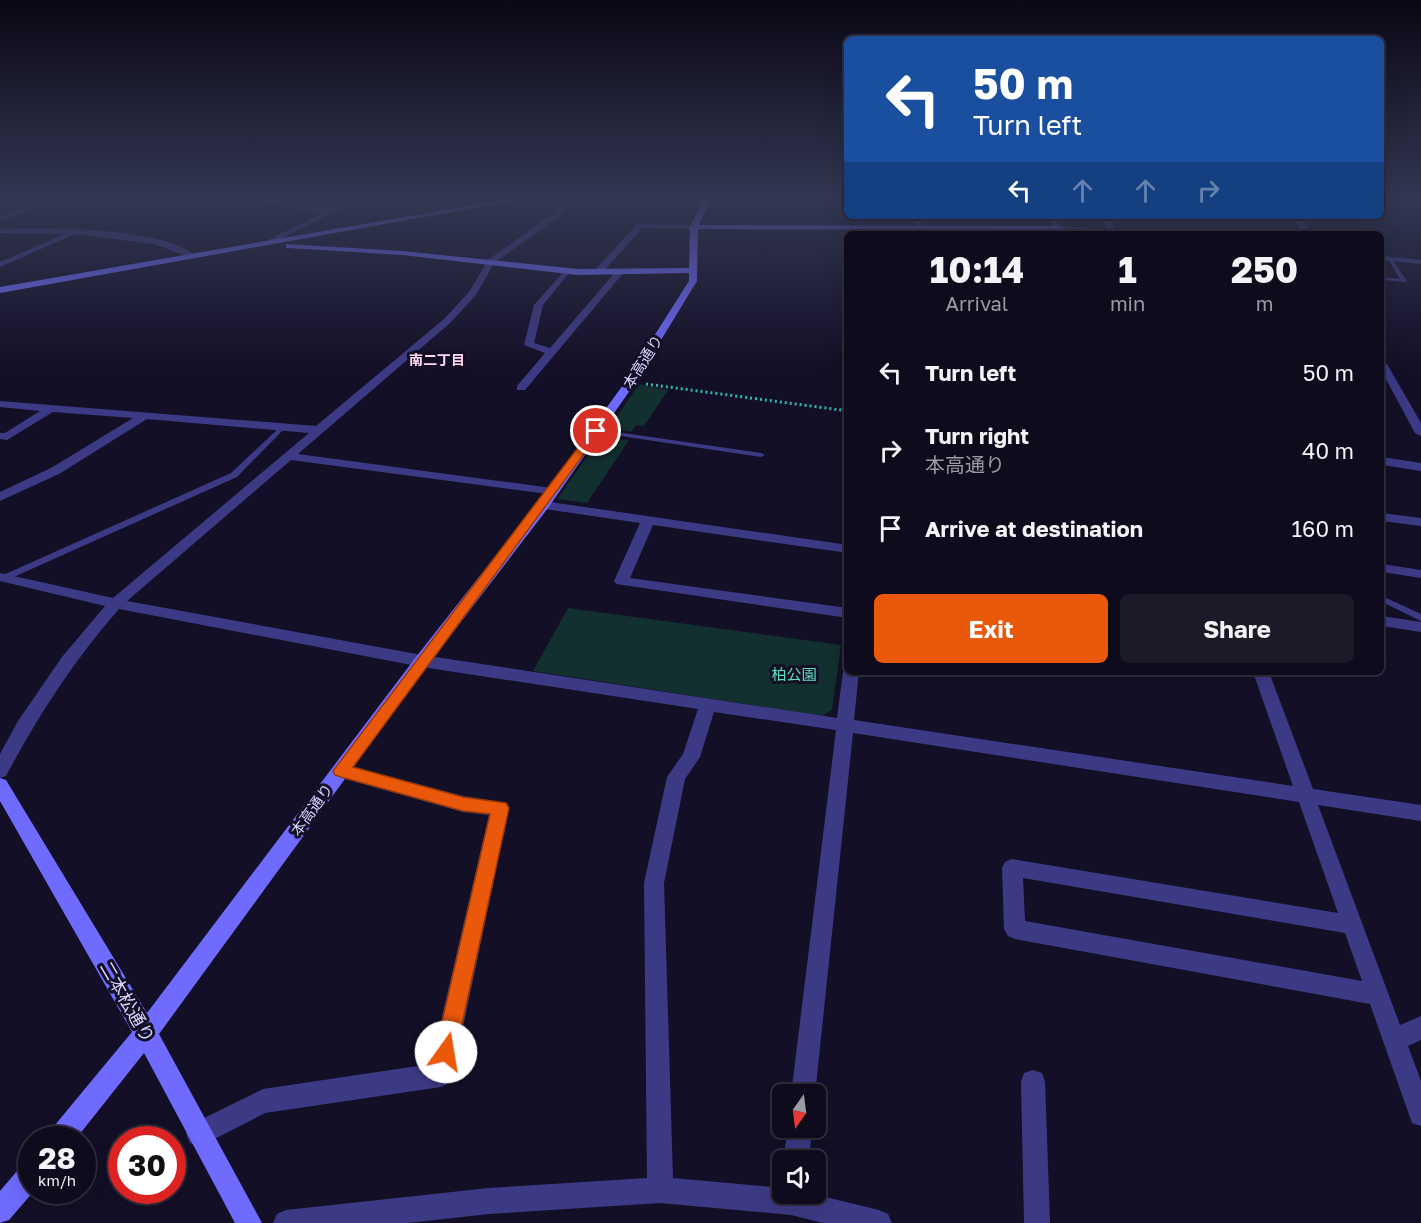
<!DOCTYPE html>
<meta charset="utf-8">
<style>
body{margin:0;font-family:"Golos Text","Noto Sans JP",sans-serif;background:#1c1929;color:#f1f3f6;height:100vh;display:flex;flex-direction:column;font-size:22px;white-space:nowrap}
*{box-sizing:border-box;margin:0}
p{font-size:20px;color:#9b9ba3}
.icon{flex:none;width:33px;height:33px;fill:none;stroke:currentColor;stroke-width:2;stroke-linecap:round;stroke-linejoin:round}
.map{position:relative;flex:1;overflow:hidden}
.sheet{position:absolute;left:844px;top:231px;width:540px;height:444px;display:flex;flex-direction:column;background:#0e0b1c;border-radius:9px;box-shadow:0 6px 24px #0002,0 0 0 2px #2e2b3b}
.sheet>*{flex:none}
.top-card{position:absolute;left:844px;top:36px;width:540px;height:183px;border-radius:9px;box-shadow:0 6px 24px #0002,0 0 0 2px #2e2b3b;background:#1a4fa0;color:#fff;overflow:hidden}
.needle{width:39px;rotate:194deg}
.tools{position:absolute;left:772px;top:1084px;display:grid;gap:12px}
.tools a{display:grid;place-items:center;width:54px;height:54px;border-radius:9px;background:#0e0b1c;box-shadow:0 6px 24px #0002,0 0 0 2px #2e2b3b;font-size:30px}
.speed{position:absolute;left:18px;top:1126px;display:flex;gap:12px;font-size:30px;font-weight:700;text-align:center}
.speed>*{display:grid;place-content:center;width:78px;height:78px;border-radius:50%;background:#0e0b1c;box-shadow:0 6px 24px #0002,0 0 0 2px #2e2b3b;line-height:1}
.speed small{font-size:15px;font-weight:400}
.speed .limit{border:9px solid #d22;background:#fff;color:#111}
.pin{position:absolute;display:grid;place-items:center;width:51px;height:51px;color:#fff;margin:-26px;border:3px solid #fff;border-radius:50%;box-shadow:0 2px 6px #0007}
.me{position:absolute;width:66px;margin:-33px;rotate:13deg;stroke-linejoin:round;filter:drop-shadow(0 0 4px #0008)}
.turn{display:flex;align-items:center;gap:21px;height:126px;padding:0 30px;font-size:27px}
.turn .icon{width:78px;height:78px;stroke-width:2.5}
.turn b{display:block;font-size:42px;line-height:51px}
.lanes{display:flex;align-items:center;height:57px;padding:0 30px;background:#0003;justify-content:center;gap:30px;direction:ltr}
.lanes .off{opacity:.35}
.eta{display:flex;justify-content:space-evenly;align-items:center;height:102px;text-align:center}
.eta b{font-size:36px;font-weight:700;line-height:42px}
.button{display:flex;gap:12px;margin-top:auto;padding:12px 30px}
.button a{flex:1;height:69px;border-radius:9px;background:#ea580c;color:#fff;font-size:24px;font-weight:700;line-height:69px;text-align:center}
.button a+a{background:#1c1929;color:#f1f3f6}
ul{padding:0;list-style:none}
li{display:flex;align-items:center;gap:18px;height:78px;padding:0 30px}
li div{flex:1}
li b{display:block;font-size:22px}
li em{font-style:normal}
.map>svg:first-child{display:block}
.green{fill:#12302f}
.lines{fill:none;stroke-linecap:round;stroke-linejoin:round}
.path{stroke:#2fb8b0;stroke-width:3;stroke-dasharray:2 3;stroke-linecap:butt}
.lane{fill:#3d3a85;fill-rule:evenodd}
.street{fill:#3d3a85;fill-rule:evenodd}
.secondary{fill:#6f6bff;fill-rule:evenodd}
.route{fill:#ea580c;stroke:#983908;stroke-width:1.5}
.labels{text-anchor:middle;stroke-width:6;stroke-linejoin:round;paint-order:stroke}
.far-neighbourhood-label{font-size:14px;font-weight:bold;fill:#ffd6f0;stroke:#130f26}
.street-label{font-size:15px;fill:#d9d4ff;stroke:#130f26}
.park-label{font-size:15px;fill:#5fe0c0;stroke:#130f26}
.near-street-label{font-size:18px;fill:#d9d4ff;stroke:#130f26}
</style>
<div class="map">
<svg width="1421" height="1223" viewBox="0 0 1421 1223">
<rect width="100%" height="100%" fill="#130f26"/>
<g class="green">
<path d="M 639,384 L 668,390 L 644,426 L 636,425 L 631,432 L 609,428 Z"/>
<path d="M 601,437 L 629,440 L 587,503 L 557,499 Z"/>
<path d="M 568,608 L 841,645 L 832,710 L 822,716 L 533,671 Z"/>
</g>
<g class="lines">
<path class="path" d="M 646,384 L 848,411"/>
<g class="lane">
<path d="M 671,198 L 688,198 L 708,201 L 706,202 Z"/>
<path d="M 1390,258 L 1392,259 L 1407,281 L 1406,282 L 1382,280 L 1382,277 L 1400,279 L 1388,259 Z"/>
<path d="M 283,425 L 285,426 L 285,428 L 237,477 L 7,580 L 4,581 L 0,578 L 1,576 L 231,473 L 281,426 Z"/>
<path d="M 596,429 L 761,453 L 765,455 L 761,457 L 594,432 L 594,430 Z"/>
<path d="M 1382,596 L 1421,614 L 1421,621 L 1382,602 Z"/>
</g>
<g class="street">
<path d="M 14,198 L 24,198 L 0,208 L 0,204 Z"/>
<path d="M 51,198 L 61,198 L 0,221 L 0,216 Z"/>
<path d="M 236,198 L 278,200 L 330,209 L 352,198 L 361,198 L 269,245 L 266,245 L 266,241 L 323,213 L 278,204 L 239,201 Z"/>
<path d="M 563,198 L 570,198 L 560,216 L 494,263 L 476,295 L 450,323 L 298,454 L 552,488 L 556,489 L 556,495 L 291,460 L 127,601 L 422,655 L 837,718 L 843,672 L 848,667 L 848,672 L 859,672 L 854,720 L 1293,786 L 1253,672 L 1269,672 L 1313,789 L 1421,805 L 1421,821 L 1318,805 L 1400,1025 L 1421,1016 L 1421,1040 L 1408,1046 L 1421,1081 L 1421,1126 L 1412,1123 L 1370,1004 L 1015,939 L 1008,936 L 1004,929 L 1002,868 L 1005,862 L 1012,859 L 1338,913 L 1299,802 L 853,733 L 815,1095 L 791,1095 L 836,730 L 714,712 L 700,757 L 685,779 L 664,883 L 673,1178 L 783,1188 L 783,1194 L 813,1194 L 879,1210 L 888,1214 L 892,1223 L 823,1223 L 791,1215 L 660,1203 L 489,1214 L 408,1223 L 273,1223 L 277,1214 L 286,1210 L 489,1188 L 647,1178 L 644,883 L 667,777 L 683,754 L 698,709 L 422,667 L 119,609 C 74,660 38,716 6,776 L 0,778 L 0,754 L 18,721 L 62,657 L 105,606 L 0,581 L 0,573 L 113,598 L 309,433 L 147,419 L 59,474 L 0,501 L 0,492 L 51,468 L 133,418 L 53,412 L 7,440 L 0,439 L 0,433 L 5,433 L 40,411 L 0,407 L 0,401 L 316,426 L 444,319 L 469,292 L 488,260 L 554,213 ZM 1023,878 L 1345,933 L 1362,981 L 1025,921 Z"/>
<path d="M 910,216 L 918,216 L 924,230 L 918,230 Z"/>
<path d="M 1043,216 L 1051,216 L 1061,226 L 1106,230 L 1104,216 L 1112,216 L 1114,231 L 1128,234 L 1059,230 Z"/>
<path d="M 1293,216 L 1301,216 L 1311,234 L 1303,234 Z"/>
<path d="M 637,224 L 694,225 L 698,227 L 694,229 L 642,228 L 602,273 L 596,273 L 596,269 Z"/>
<path d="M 0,229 C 46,228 161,226 196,256 L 192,258 L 154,244 L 75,234 L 0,267 L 0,262 L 65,234 L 0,233 Z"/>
<path d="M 1382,256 L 1421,260 L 1421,264 L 1382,260 Z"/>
<path d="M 567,268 L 571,271 L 543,305 L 534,343 L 550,348 L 618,269 L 625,271 L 525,390 L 517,390 L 517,386 L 545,353 L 524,345 L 534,305 Z"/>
<path d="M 1382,361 L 1387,364 L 1421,423 L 1421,436 L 1415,433 L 1382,372 Z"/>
<path d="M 1382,457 L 1421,463 L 1421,471 L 1382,465 Z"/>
<path d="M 543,501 L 848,545 L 848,553 L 653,525 L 630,578 L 848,608 L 848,618 L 616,584 L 614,581 L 640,523 L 538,508 L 537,505 Z"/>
<path d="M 1382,513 L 1421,518 L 1421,526 L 1382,521 Z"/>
<path d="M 1382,564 L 1421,570 L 1421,578 L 1382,572 Z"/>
<path d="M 1382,616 L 1421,622 L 1421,632 L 1382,626 Z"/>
<path d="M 341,764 L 463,796 L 507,803 L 509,808 L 453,1075 L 449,1083 L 441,1087 L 265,1113 L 199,1147 L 190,1143 L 186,1134 L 190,1125 L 263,1089 L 431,1064 L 489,815 L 463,812 L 335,776 L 332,771 L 335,766 Z"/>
<path d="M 1033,1070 L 1042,1073 L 1045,1082 L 1050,1223 L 1024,1223 L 1021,1082 L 1024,1073 Z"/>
<path d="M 788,1128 L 812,1128 L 809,1161 L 783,1161 Z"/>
</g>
<g class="secondary">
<path d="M 514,198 L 530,198 L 0,293 L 0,287 Z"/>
<path d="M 704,198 L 711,198 L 699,225 L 1059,226 L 1063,228 L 1059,230 L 698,229 L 697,281 L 633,386 L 548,508 L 428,665 L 159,1034 L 262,1223 L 235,1223 L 144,1053 L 75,1140 L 46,1140 L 50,1131 L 132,1032 L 0,801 L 0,778 L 6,780 L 147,1013 L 416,657 L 538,502 L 623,385 L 689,281 L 689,273 L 578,275 L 402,255 L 289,248 L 286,248 L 286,244 L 402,251 L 578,269 L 689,268 L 690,227 Z"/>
<path d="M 32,1160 L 32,1191 L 34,1191 L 9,1220 L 0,1223 L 0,1191 L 23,1164 Z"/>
</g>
</g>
<linearGradient id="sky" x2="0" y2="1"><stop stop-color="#0a0815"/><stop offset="0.54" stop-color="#333752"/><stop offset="1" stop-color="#333752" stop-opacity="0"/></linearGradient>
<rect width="1421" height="369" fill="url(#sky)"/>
<path class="route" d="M 592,429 L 601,431 L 353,767 L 463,797 L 506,803 L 509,808 L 456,1052 L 453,1060 L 446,1063 L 438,1060 L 435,1052 L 490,814 L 463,811 L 341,777 L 335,775 L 333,771 Z"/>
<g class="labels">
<g class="far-neighbourhood-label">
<text x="437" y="365">南二丁目</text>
</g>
<g class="street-label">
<text transform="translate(643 362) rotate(-58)" y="5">本高通り</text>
<text transform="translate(312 810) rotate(-54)" y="5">本高通り</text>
</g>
<g class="park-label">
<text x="794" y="680">柏公園</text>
</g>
<g class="near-street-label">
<text transform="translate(127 1002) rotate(60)" y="6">二本松通り</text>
</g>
</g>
</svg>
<div class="tools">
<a><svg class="needle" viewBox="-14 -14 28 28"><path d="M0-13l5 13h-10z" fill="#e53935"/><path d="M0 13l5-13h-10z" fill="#9b9ba3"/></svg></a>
<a><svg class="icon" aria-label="sound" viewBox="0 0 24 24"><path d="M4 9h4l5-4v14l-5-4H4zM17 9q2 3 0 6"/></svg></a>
</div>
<div class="speed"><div>28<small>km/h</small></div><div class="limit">30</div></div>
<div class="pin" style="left:596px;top:431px;background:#d93025"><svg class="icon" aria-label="arrive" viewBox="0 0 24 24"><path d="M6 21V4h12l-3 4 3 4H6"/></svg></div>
<svg class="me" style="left:446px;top:1052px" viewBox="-20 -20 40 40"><circle r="19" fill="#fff"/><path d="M0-13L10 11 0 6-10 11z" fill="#ea580c"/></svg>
<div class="top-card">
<div class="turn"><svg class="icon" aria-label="left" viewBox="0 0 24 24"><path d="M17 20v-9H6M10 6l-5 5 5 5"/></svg><div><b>50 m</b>Turn left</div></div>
<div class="lanes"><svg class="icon" aria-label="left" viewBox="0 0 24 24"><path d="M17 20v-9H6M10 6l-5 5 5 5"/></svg><svg class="icon off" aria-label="ahead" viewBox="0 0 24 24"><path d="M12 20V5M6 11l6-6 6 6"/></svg><svg class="icon off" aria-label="ahead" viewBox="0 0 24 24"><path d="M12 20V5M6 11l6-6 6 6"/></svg><svg class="icon off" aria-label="right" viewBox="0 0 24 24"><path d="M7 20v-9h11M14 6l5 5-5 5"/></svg></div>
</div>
<section class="sheet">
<div class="eta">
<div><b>10:14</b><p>Arrival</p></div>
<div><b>1</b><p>min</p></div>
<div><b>250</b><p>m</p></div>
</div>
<ul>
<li><svg class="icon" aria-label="left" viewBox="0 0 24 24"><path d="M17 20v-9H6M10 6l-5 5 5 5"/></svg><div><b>Turn left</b></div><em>50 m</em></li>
<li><svg class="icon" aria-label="right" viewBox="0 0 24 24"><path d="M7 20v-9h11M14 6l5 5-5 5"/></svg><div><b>Turn right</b><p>本高通り</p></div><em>40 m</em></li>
<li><svg class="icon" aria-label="arrive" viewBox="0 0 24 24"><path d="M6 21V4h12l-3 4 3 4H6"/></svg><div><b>Arrive at destination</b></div><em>160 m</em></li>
</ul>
<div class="button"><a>Exit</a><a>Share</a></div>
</section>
</div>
